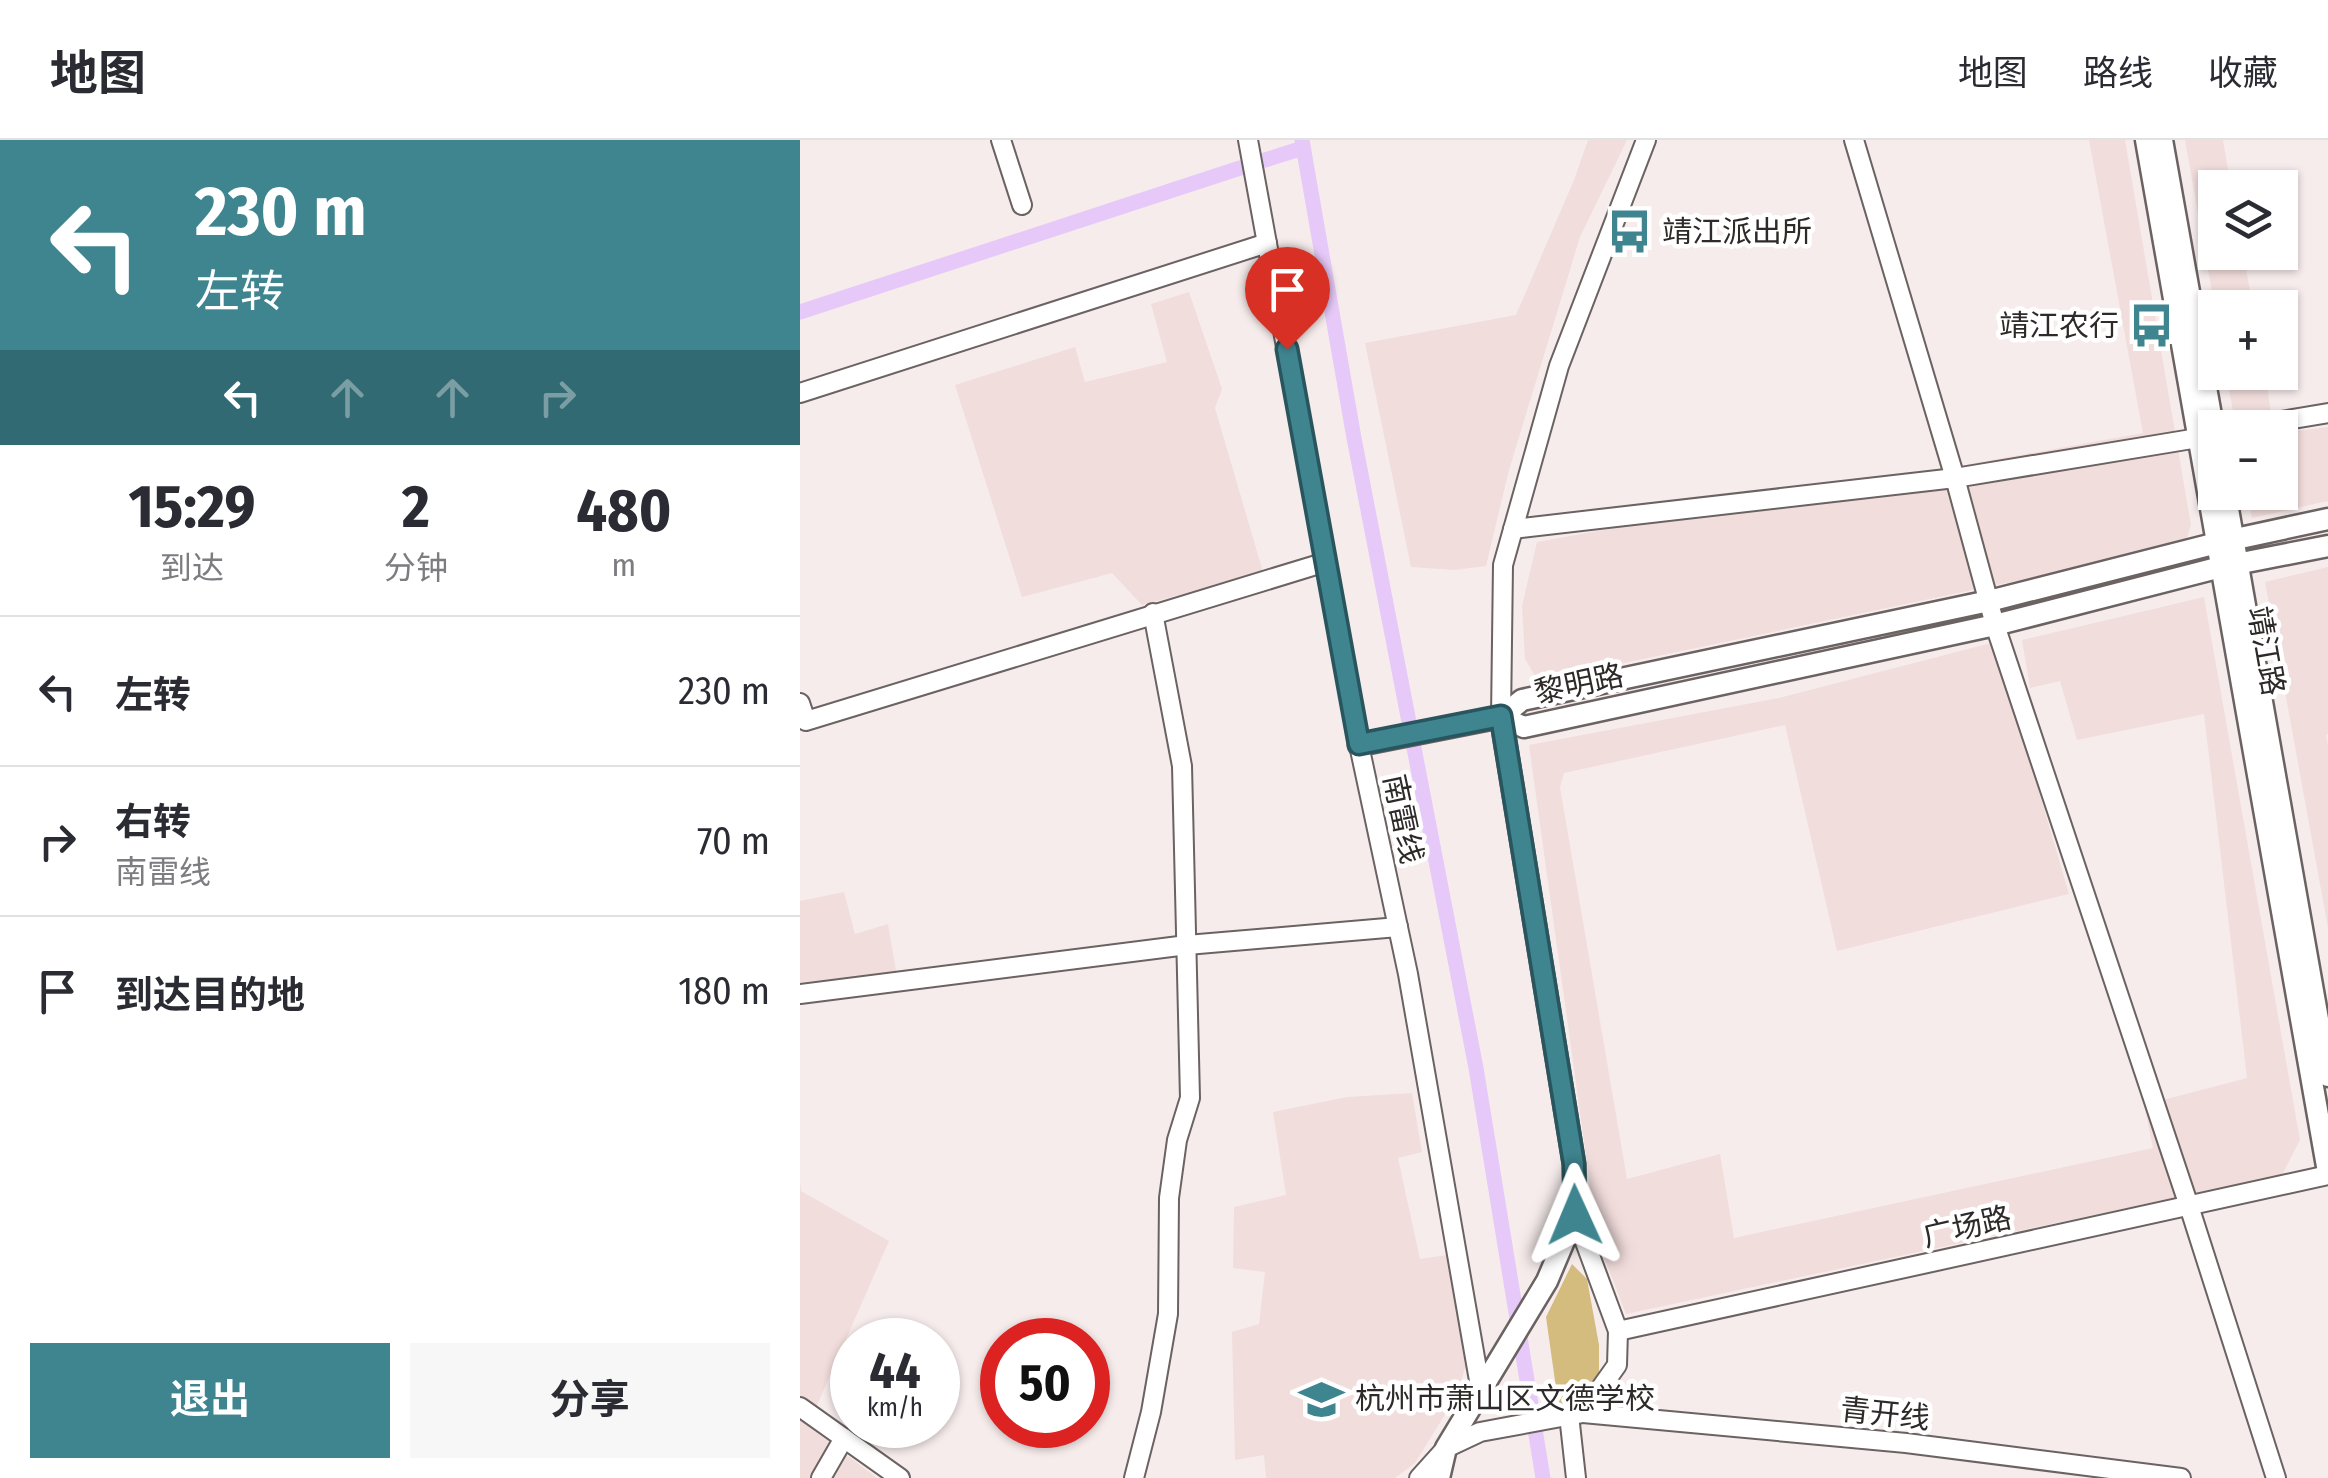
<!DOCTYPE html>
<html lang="zh">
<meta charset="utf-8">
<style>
body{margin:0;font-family:"Fira Sans Condensed","Noto Sans SC",sans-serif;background:#f7f7f7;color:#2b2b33;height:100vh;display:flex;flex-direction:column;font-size:38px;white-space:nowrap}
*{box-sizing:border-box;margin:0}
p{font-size:32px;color:#7c7c81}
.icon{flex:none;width:55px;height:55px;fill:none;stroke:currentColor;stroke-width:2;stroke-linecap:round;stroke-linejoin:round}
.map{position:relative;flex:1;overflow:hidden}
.details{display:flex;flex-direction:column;background:#fff;width:800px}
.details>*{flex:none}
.guide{background:#3f8590;color:#fff;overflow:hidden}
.controls{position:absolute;left:1398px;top:30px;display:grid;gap:20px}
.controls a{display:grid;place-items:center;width:100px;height:100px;border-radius:0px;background:#fff;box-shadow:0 2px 8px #0004;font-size:50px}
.speed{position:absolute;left:30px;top:1178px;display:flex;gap:20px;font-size:50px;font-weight:700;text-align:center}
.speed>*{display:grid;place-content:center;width:130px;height:130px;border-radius:50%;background:#fff;box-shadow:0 2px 8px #0004;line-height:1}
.speed small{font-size:25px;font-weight:400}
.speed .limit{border:15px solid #d22;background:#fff;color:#111}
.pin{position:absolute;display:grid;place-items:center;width:85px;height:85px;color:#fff;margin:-102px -42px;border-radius:50% 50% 50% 0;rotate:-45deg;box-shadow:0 0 10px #0007}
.pin .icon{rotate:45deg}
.me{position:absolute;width:110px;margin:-55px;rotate:359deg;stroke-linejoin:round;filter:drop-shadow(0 0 8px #0008)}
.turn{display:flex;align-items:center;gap:35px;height:210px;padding:0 30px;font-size:45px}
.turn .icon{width:130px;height:130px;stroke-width:2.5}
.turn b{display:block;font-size:70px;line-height:85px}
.lanes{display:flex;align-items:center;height:95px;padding:0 30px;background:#0003;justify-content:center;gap:50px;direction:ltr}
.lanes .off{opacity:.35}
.eta{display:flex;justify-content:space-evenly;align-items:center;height:170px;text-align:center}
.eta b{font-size:60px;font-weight:700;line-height:70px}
.primary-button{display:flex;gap:20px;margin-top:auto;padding:20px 30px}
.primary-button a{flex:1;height:115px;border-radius:0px;background:#3f8590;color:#fff;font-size:40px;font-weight:700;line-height:115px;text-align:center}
.primary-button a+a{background:#f7f7f7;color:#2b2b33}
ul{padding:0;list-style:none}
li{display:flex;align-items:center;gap:30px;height:150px;padding:0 30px;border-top:2px solid #e1e1e2}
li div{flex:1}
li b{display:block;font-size:38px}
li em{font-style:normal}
header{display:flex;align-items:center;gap:60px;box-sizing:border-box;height:140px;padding:0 50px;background:#fff;border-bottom:2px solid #e1e1e2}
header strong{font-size:48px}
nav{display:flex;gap:55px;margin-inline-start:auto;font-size:35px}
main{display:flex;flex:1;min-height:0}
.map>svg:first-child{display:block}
.built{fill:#f1dddc}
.green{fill:#d3bc7e}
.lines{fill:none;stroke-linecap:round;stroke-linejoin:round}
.canal{stroke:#e6c9f8;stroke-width:15}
.minor-casing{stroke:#6b6262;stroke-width:22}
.major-casing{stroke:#6b6262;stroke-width:25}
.minor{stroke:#fff;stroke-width:18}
.major{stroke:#fff;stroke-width:20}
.route-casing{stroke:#29565e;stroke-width:25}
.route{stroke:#3f8590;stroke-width:18}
.labels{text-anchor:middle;stroke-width:9;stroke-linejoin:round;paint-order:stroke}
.poi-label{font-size:30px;fill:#2e2a2a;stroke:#fff;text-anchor:start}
.street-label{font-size:30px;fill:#2e2a2a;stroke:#fff}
</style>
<header>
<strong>地图</strong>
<nav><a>地图</a><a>路线</a><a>收藏</a></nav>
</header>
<main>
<section class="details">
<div class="guide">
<div class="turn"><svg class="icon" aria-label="left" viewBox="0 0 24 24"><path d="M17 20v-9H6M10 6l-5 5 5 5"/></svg><div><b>230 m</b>左转</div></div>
<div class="lanes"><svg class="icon" aria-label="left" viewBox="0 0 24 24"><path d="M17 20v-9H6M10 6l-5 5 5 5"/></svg><svg class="icon off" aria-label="ahead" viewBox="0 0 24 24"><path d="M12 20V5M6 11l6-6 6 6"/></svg><svg class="icon off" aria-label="ahead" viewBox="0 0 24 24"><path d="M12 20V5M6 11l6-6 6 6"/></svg><svg class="icon off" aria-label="right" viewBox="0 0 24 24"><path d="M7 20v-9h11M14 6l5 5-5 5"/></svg></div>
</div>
<div class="eta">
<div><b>15:29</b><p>到达</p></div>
<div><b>2</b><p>分钟</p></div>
<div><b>480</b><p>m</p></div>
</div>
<ul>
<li><svg class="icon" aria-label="left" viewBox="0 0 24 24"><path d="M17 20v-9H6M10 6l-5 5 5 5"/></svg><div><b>左转</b></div><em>230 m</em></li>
<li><svg class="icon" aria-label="right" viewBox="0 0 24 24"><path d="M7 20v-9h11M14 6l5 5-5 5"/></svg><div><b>右转</b><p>南雷线</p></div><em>70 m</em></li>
<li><svg class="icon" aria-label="arrive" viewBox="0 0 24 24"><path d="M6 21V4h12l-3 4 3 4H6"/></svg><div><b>到达目的地</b></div><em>180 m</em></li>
</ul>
<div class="primary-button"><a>退出</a><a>分享</a></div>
</section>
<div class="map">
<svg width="1528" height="1338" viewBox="0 0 1528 1338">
<rect width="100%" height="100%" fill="#f7ecec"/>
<g class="built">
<path d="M 788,0 L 827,0 L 780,97 L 709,330 L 686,426 L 655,430 L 611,427 L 565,203 L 716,175 L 774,40 Z"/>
<path d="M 1289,0 L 1325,0 L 1391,385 L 1384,406 L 738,541 L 725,519 L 722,466 L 737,402 L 1343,293 Z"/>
<path d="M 1385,0 L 1423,0 L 1431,47 L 1415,48 L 1415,112 L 1443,113 L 1453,167 L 1415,169 Z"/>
<path d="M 389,152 L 422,249 L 415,268 L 463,432 L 342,465 L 312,433 L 222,457 L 155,245 L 275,207 L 285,242 L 367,222 L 351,164 Z"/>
<path d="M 1426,233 L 1465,233 L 1473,287 L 1436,287 Z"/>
<path d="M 1528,287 L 1528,361 L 1452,378 L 1447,353 L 1480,352 L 1480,293 Z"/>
<path d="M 1528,427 L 1528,594 L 1526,595 L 1528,605 L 1528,788 L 1465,442 Z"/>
<path d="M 1404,457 L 1500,1000 L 1482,1035 L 826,1174 L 794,1091 L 789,1037 L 729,605 L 979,558 L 1195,502 L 1269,754 L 1037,811 L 985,585 L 764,633 L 760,647 L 827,1039 L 920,1014 L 934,1098 L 1353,1008 L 1344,965 L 1447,938 L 1404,574 L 1277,600 L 1260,541 L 1230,548 L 1222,500 Z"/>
<path d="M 44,752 L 55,794 L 88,784 L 96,831 L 0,846 L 0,761 Z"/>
<path d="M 612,953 L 622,1012 L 598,1018 L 620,1119 L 647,1115 L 666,1225 L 657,1255 L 615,1323 L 595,1338 L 466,1338 L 464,1315 L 435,1320 L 432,1192 L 459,1184 L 465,1132 L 433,1128 L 434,1067 L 486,1055 L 473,972 L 547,957 Z"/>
<path d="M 0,1040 L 1,1051 L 89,1101 L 8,1286 L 77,1338 L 0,1338 Z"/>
</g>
<path class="green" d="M 772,1124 L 787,1139 L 799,1205 L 799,1236 L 777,1262 L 759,1269 L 746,1177 Z"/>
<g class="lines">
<g class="canal">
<path d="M 502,0 L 554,298 L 676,928 L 743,1338"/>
<path d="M 465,20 L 503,8"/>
<path d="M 0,172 L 440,28"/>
</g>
<defs>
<g id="minor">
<path d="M 201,0 L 222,65"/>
<path d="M 448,0 L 559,605 L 608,834 L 681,1252"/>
<path d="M 1054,0 L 1155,338 L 1195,485 L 1389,1066 L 1476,1338"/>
<path d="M 0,253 L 467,103"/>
<path d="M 1440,288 L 1528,273"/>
<path d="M 713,389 L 1155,338 L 1398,298"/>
<path d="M 0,563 L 6,581 L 526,422"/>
<path d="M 701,577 L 703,425 L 759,226 L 846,0"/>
<path d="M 0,854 L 387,805 L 598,787"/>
<path d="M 818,1191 L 1528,1035"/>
<path d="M 0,1267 L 100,1338"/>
<path d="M 783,1273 L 1106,1303 L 1381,1338"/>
<path d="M 769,1275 L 776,1338"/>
<path d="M 21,1338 L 44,1298"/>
<path d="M 334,1338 L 351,1272 L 368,1174 L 369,1058 L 377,1000 L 390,958 L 382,626 L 353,473"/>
<path d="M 619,1338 L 646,1308 L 680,1292 L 783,1273 L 817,1225 L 818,1191 L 775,1075"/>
</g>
<g id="major">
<path d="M 1346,0 L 1528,1032"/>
<path d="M 1362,0 L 1415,298"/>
<path d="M 1425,352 L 1528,936"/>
<path d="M 1528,379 L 1417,403 L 1189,461 L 722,560 L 701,577 L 724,587 L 1195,485 L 1421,427 L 1528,406"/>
<path d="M 559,605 L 701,577 L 774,1024 L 775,1075 L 747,1141 L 646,1308 L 639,1338"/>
</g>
</defs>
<use href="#minor" class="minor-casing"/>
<use href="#major" class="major-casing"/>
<use href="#minor" class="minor"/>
<use href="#major" class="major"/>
</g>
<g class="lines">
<defs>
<path id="route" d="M 487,209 L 559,604 L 701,576 L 774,1024 L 775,1075"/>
</defs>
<use href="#route" class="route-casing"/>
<use href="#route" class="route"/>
</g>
<defs>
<symbol id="bus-bare" viewBox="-9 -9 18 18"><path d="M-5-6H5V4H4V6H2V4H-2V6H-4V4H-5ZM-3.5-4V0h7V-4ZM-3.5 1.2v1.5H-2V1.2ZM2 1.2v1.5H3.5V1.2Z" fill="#3f8590" stroke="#fff" stroke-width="2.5" paint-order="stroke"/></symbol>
<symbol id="school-bare" viewBox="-9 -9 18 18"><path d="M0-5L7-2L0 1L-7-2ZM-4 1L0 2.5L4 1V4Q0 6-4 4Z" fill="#3f8590" stroke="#fff" stroke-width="2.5" paint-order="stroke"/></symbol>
</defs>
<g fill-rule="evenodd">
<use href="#bus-bare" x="798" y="60" width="63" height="63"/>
<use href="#bus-bare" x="1320" y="154" width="63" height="63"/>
<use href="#school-bare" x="490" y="1228" width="63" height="63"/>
</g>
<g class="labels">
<g class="poi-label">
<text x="862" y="102">靖江派出所</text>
<text x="1319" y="196" text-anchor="end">靖江农行</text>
<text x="555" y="1269">杭州市萧山区文德学校</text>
</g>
<g class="street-label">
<text transform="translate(1466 511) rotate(80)" y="10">靖江路</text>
<text transform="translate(779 544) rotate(-12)" y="10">黎明路</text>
<text transform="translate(603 679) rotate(78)" y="10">南雷线</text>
<text transform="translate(1167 1087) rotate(-13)" y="10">广场路</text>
<text transform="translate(1085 1274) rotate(6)" y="10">青开线</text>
</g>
</g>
</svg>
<div class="controls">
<a><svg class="icon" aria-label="layers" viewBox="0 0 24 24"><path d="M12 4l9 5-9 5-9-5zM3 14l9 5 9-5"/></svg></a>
<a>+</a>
<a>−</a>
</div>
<div class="speed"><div>44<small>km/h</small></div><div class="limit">50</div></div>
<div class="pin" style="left:487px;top:209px;background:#d93025"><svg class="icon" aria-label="arrive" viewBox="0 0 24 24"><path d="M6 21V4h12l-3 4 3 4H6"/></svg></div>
<svg class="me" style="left:775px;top:1075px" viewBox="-20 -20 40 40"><path d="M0-17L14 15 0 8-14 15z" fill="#3f8590" stroke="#fff" stroke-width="4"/></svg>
</div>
</main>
